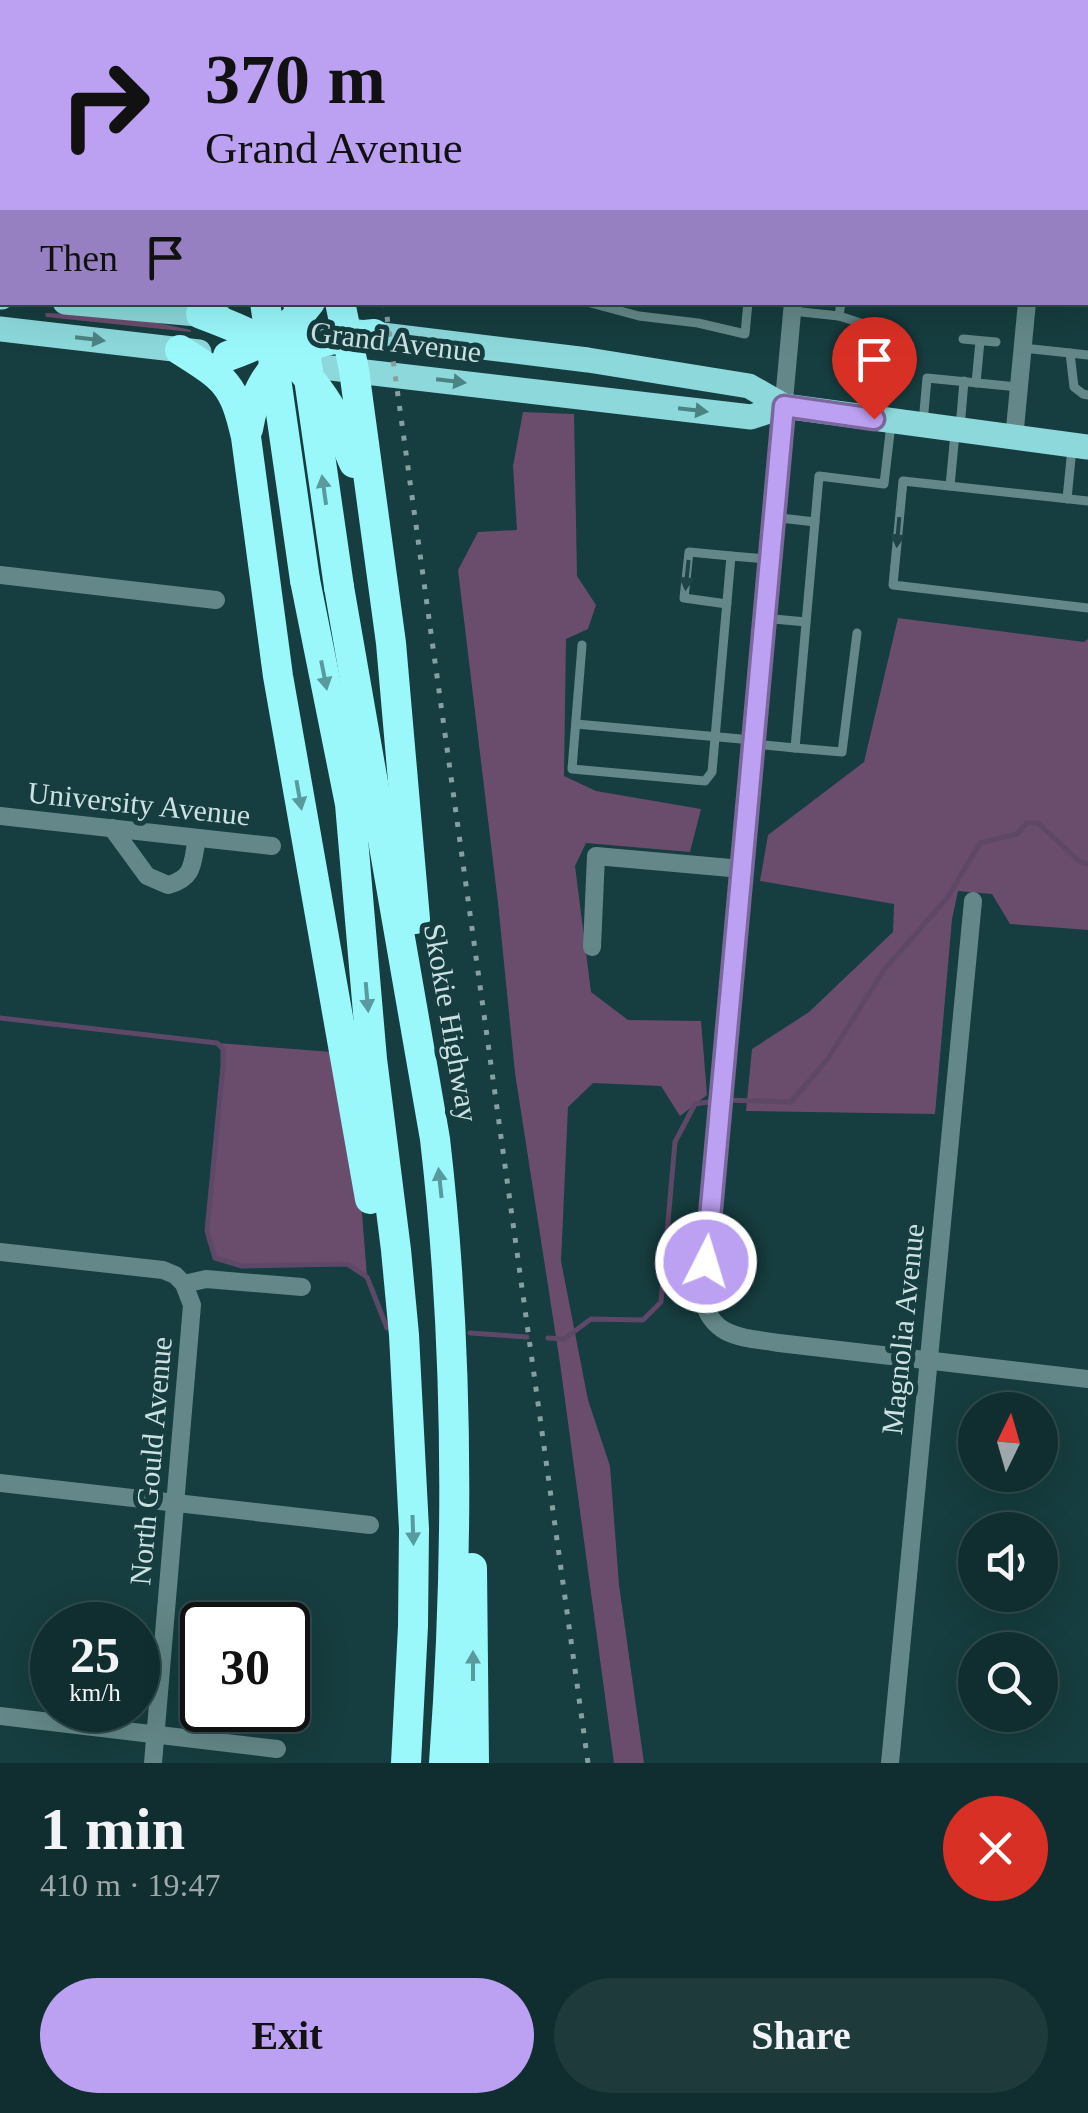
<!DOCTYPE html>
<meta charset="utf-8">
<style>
body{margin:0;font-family:Georgia,serif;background:#1e3a3b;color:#f1f3f6;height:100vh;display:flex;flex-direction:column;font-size:38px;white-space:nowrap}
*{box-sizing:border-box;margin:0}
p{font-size:32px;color:#9ca8aa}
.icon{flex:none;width:55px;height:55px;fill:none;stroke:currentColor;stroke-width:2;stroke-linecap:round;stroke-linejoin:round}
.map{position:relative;height:1763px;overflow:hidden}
.side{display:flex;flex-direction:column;background:#102e2f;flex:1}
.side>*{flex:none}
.banner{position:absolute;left:0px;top:0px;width:1090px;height:305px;box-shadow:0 10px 40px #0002,0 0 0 2px #304a4b;background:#bca0f2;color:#111;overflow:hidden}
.needle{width:65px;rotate:5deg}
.buttons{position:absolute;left:958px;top:1392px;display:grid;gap:20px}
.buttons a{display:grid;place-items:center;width:100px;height:100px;border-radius:50%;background:#102e2f;box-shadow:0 10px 40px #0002,0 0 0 2px #304a4b;font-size:50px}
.speed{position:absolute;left:30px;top:1602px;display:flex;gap:20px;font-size:50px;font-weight:700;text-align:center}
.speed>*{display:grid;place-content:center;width:130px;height:130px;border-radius:50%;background:#102e2f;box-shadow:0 10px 40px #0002,0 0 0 2px #304a4b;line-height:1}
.speed small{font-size:25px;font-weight:400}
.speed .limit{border:5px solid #111;border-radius:15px;background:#fff;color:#111}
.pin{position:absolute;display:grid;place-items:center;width:85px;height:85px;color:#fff;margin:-102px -42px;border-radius:50% 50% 50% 0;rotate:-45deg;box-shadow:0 0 10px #0007}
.pin .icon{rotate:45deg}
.me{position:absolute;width:110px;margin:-55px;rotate:5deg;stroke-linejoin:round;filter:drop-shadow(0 0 8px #0008)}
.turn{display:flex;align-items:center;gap:35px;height:210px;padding:0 40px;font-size:45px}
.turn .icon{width:130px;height:130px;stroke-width:2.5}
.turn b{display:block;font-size:70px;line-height:85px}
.then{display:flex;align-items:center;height:95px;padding:0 40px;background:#0003;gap:20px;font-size:38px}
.round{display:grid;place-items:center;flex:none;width:105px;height:105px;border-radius:52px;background:#1e3a3b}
.summary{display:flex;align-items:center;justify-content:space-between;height:170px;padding:0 40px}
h1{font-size:60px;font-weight:600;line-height:75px}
.primary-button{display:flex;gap:20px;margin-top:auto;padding:20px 40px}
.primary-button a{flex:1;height:115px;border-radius:60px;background:#bca0f2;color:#111;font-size:40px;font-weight:600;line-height:115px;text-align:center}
.primary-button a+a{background:#1e3a3b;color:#f1f3f6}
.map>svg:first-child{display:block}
.green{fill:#6a4d6c}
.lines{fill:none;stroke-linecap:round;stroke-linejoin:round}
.stream{stroke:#5e4868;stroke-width:5}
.lane{stroke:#648889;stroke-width:9}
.street{stroke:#648889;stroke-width:18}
.primary{stroke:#8cd8db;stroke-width:25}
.highway{stroke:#9af8fb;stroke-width:30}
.rail{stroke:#84a0a1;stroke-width:5;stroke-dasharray:5 10;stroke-linecap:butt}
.highway-bridge{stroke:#9af8fb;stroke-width:30}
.oneway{fill:#4b8385}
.oneway2{fill:#589a9d}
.oneway3{fill:#1e4446}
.route-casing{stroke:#7a689d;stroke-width:25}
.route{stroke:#bca0f2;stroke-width:18}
.labels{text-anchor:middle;stroke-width:10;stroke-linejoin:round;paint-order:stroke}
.street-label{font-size:30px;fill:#cce1e2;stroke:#163d3f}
</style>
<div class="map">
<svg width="1088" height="1763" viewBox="0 0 1088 1763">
<rect width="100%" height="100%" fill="#163d3f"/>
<g class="green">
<path d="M 45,313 C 95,315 143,318 191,330 L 191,332 L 46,317 Z"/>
<path d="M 523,412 L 574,414 L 577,576 L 596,605 L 588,629 L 566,639 L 564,776 L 596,791 L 701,809 L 690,852 L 586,843 L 575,866 L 591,992 L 628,1020 L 701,1021 L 707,1095 L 680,1116 L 661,1086 L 593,1083 L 568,1107 L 561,1261 L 588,1400 L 610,1466 L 619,1585 L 644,1763 L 614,1763 L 560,1363 L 515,1073 L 498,903 L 458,570 L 478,532 L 517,530 L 513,466 Z"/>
<path d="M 898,618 L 1084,642 L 1088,639 L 1088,930 L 1010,924 L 992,894 L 958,891 L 952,919 L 935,1114 L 746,1111 L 752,1049 L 809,1012 L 893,932 L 894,904 L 760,881 L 768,835 L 864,762 Z"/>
<path d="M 217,1043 L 332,1052 L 342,1120 L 362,1213 L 367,1277 L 346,1264 L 242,1266 L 215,1258 L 207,1231 L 223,1066 L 223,1050 Z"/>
</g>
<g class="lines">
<g class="stream">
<path d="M 0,1018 L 217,1043 L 223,1049 L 223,1066 L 207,1231 L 215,1258 L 242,1266 L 347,1264 L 367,1277 L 387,1328"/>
<path d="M 725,1100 L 791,1102 L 827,1060 L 884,970 L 948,897 L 980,843 L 1017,834 L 1027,823 L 1038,823 L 1080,862 L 1088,864"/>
<path d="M 470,1333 L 527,1337"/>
<path d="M 548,1338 L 564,1339 L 591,1319 L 643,1320 L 661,1302 L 675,1142 L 695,1104 L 708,1102"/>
</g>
<g class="lane">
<path d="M 522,2 L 522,0"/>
<path d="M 781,2 L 781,0"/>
<path d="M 587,302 L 639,316 L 698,323 L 745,334 L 748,302"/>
<path d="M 792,311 L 839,316 L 841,302"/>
<path d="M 839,316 L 867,325"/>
<path d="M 963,339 L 996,342"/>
<path d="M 1023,348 L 1070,353 L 1074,387 L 1083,394 L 1088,395"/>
<path d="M 1070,353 L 1088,355"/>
<path d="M 976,383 L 980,341"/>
<path d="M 874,415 L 879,348 L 877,338"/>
<path d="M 923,423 L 927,378 L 1019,387"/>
<path d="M 960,428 L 964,381"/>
<path d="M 950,486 L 955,433"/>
<path d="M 1067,499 L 1072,448"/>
<path d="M 1088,501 L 903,481 L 893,585 L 1088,608"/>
<path d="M 772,517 L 815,522"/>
<path d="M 727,604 L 684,598 L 689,552 L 731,556"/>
<path d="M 763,618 L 806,622"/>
<path d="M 582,645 L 572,769 L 705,781 L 712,772 L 731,556 L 768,559"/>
<path d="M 576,724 L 752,740"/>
<path d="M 754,744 L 795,748 L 819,476 L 884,484 L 891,424"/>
<path d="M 795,748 L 842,752 L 857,633"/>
</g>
<g class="street">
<path d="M 406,0 L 406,2"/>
<path d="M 821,2 L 821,0"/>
<path d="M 1056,2 L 1057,0"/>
<path d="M 0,192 L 2,192"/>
<path d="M 793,302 L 702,1297 C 712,1339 743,1337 779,1343 L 1088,1379"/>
<path d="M 1014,439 L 1027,302"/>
<path d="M 0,575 L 216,600"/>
<path d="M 0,816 L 272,846"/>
<path d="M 112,828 L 147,876 L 168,885 C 195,878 192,863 197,838"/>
<path d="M 592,947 L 596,856 L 742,869"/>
<path d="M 0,1252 L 163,1270 L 175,1275 L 184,1284 L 206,1279 L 302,1287"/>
<path d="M 0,1483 L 370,1525"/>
<path d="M 0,1716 L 277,1749"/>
<path d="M 153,1763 L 192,1305 L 184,1284"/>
<path d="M 890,1763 L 973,901"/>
</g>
<g class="primary">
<path d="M 0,297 L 2,297"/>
<path d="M 65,302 L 219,316"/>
<path d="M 0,329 L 199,352"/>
<path d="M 358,332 L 588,360 L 749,386 L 784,406 L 1088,447"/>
<path d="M 288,363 L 751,417 L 784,406"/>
</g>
<g class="highway">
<path d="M 186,0 L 186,2"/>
<path d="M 223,0 L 223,2"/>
<path d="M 256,0 L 256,2"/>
<path d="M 292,0 L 292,2"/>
<path d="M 340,302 L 354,370 L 391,643 L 415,919"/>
<path d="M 201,314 C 265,338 302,355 336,418 C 343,433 347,448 354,463"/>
<path d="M 180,350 C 226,379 234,384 246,437 L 278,676 L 370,1199"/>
<path d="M 228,356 C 260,345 290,330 310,302"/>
<path d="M 248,429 C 261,353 304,340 374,334"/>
<path d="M 305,580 L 350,804 L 372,1059 L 396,1250 L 404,1335 L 414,1529 L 413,1626 L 406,1763"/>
<path d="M 339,587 L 435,1139 C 459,1346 459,1556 444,1763"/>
<path d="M 472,1568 L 474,1763"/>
</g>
<g class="rail">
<path d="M 354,0 L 355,2"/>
<path d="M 385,302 L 588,1763"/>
</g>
<g class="highway-bridge">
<path d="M 265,302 L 305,580"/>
<path d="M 298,302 L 339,587"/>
</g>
</g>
<defs><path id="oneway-solid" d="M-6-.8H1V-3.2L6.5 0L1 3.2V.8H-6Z" transform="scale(2.5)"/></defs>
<g class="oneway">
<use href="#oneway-solid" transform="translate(90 339) rotate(7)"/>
<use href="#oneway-solid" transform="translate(451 381) rotate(7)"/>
<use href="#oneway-solid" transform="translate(693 410) rotate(7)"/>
</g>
<g class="oneway2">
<use href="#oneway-solid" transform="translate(324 490) rotate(-98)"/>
<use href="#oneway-solid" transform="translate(324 675) rotate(79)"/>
<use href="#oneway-solid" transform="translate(299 795) rotate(80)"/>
<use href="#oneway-solid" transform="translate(367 997) rotate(85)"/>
<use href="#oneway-solid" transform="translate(440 1183) rotate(-96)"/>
<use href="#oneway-solid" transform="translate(413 1530) rotate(88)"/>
<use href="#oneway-solid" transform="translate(473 1666) rotate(-90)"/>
</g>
<g class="oneway3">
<use href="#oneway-solid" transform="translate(898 532) rotate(95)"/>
<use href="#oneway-solid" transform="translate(687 575) rotate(96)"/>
</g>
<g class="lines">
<defs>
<path id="route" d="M 706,1262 L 784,406 L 874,419"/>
</defs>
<use href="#route" class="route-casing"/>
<use href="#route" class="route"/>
</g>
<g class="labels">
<g class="street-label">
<text transform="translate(396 342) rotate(7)" y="10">Grand Avenue</text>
<text transform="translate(139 804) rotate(6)" y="10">University Avenue</text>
<text transform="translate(451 1023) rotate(80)" y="10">Skokie Highway</text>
<text transform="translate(903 1329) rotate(-84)" y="10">Magnolia Avenue</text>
<text transform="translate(151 1461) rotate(-85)" y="10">North Gould Avenue</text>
</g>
</g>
</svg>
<div class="buttons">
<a><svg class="needle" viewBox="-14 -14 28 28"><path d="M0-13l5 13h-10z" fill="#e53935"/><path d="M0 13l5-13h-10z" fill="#9ca8aa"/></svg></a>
<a><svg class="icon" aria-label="sound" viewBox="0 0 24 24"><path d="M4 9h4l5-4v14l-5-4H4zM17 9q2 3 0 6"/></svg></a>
<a><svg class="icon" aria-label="search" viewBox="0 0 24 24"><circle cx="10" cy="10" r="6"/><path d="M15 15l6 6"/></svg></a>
</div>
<div class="speed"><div>25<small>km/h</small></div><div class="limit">30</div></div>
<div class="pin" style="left:874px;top:419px;background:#d93025"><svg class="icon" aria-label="arrive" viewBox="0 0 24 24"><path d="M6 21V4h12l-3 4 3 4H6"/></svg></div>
<svg class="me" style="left:706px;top:1262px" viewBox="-20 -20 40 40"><circle r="17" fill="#bca0f2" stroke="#fff" stroke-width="3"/><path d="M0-11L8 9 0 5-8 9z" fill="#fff"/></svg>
<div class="banner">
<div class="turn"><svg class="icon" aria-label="right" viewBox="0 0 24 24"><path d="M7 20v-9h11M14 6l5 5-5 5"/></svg><div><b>370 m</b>Grand Avenue</div></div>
<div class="then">Then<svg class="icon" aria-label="arrive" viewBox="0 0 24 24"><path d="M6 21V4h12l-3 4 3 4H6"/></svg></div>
</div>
</div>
<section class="side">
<div class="summary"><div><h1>1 min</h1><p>410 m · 19:47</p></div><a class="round" style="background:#d93025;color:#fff"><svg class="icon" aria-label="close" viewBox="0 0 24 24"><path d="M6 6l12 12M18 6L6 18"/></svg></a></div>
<div class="primary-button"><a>Exit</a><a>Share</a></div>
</section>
